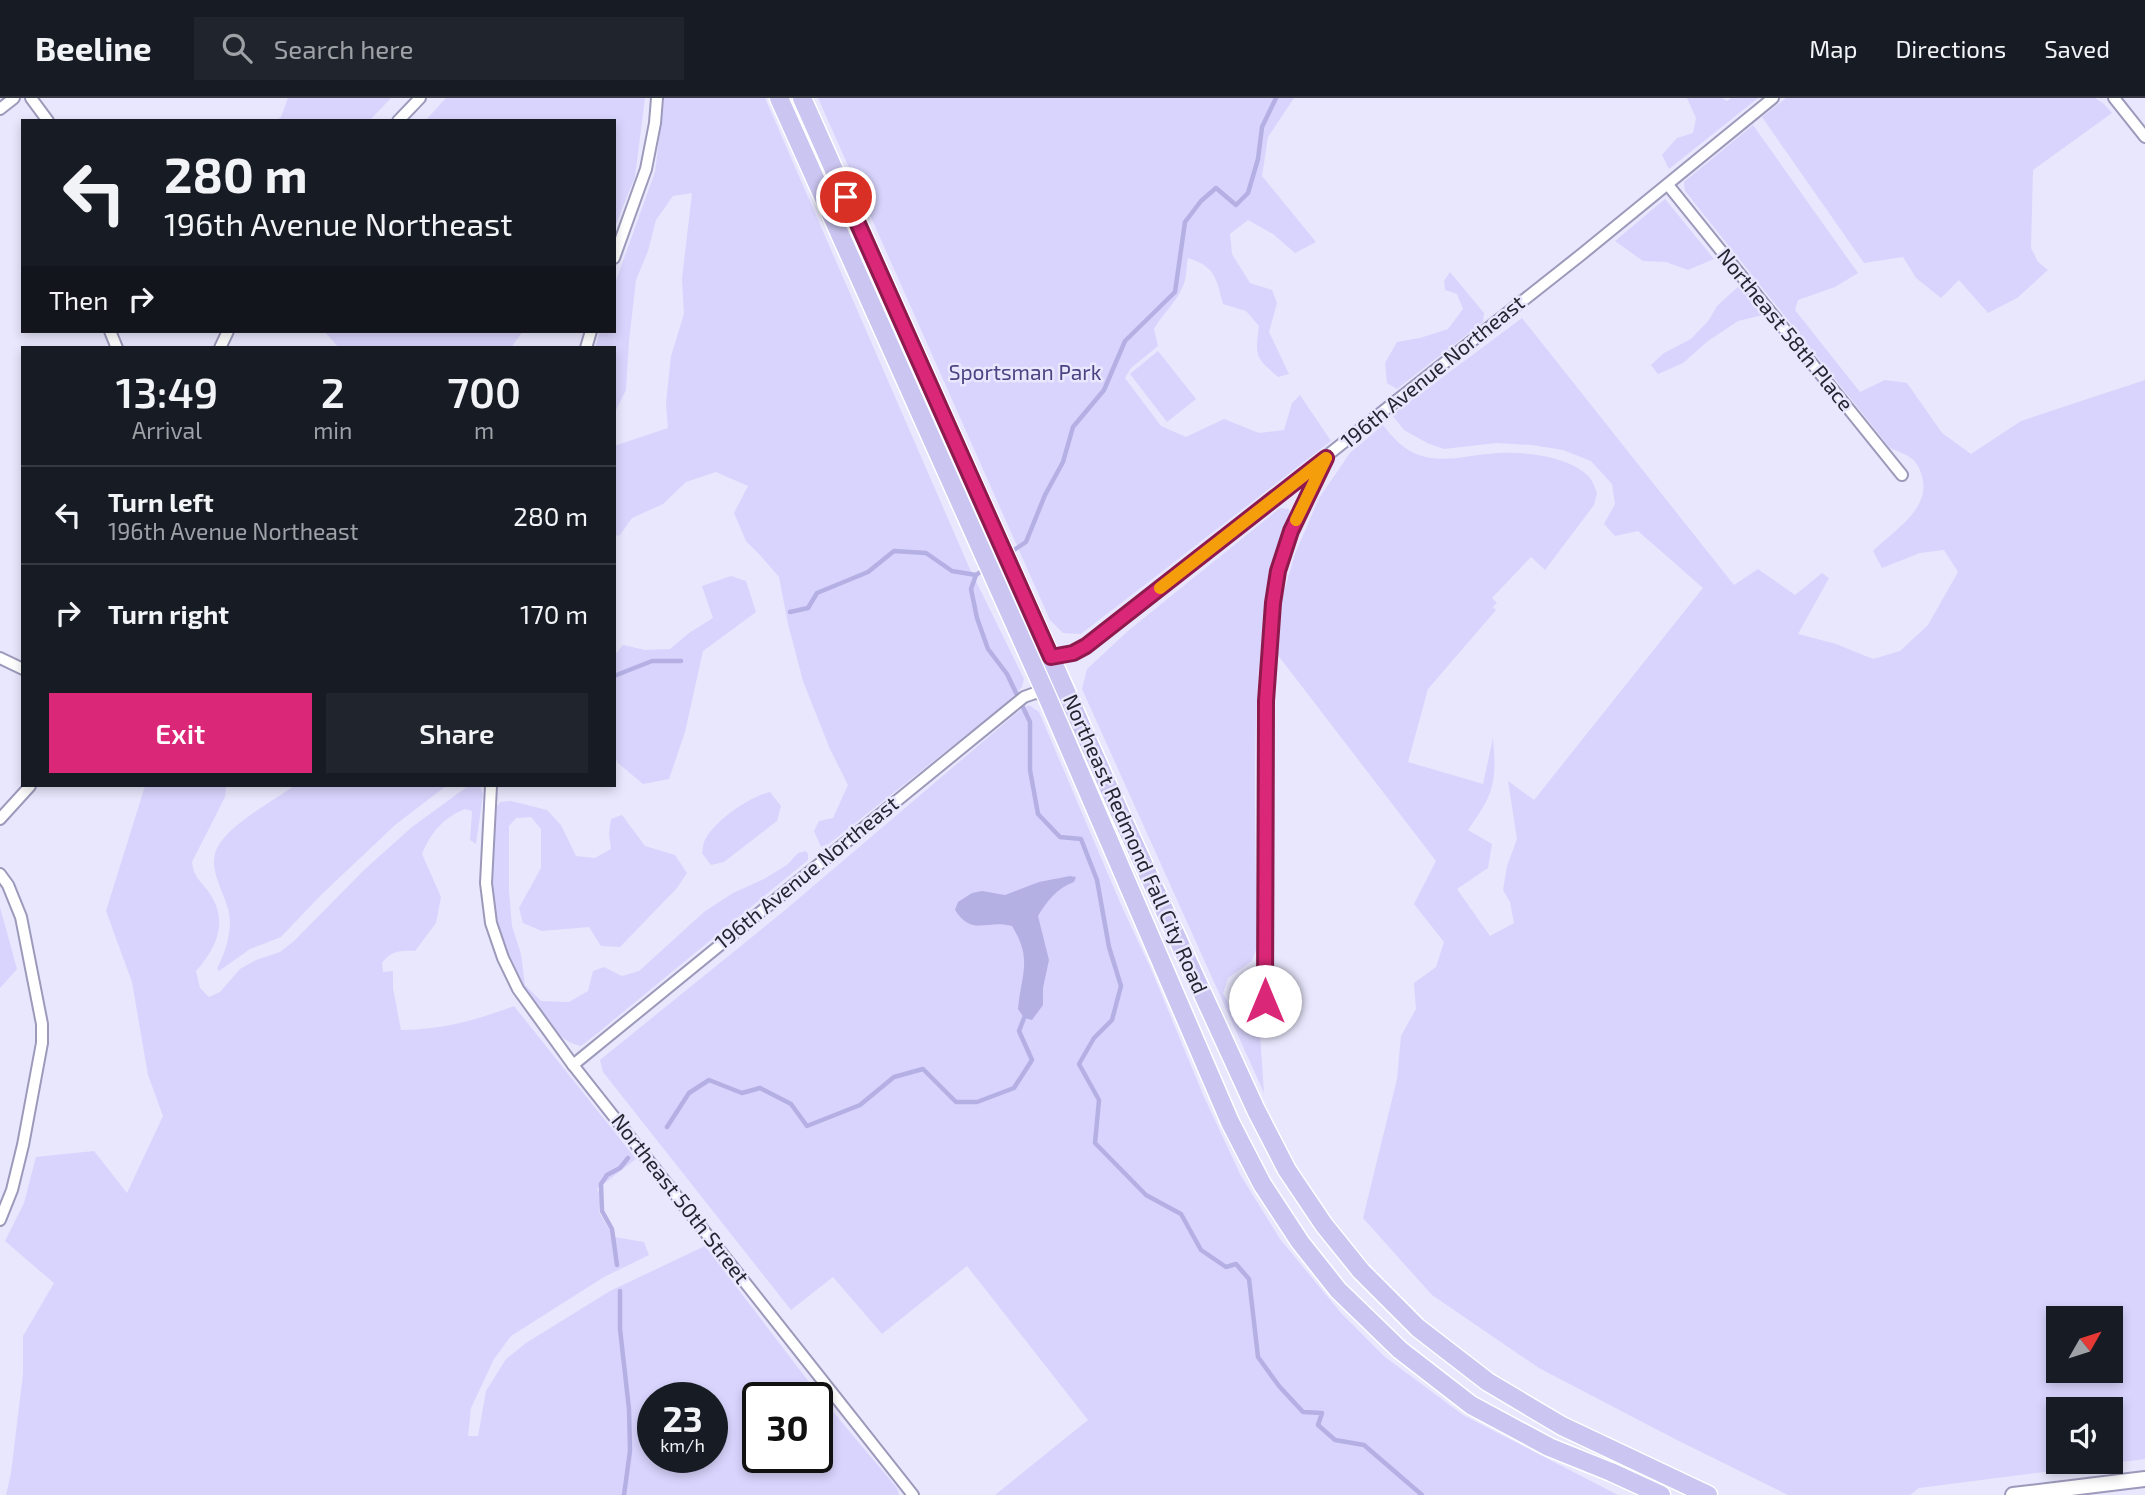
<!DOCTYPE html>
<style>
body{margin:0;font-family:"Exo 2",sans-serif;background:#20242c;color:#f1f3f6;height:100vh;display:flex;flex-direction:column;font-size:26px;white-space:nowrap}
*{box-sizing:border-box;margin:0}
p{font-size:23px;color:#9ea1a6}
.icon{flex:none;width:38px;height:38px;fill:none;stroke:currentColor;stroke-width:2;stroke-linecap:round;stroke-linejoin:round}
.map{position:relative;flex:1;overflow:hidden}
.sheet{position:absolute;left:21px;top:248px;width:595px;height:441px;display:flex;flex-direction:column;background:#171b24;border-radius:0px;box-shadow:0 4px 10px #0003}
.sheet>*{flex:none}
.banner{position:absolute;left:21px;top:21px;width:595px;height:214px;border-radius:0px;box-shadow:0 4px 10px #0003;background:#171b24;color:#f1f3f6;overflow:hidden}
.needle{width:46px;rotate:51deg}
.fabs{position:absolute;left:2046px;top:1208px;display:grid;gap:14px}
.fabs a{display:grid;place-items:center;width:77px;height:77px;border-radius:0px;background:#171b24;box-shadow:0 4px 10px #0003;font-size:35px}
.speed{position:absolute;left:637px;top:1284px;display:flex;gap:14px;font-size:35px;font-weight:700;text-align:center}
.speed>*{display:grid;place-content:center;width:91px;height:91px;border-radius:50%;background:#171b24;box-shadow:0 4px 10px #0003;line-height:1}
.speed small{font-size:18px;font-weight:400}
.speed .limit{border:4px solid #111;border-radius:10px;background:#fff;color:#111}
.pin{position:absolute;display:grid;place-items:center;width:60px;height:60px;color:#fff;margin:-30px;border:4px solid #fff;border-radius:50%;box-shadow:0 2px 7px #0007}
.me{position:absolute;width:77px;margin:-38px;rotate:0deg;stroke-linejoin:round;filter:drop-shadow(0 0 5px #0008)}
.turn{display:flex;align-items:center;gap:24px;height:147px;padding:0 28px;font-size:32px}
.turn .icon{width:91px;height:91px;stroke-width:2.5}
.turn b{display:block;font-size:49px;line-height:60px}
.then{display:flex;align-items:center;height:66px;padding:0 28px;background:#0003;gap:14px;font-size:26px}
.eta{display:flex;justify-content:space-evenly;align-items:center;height:119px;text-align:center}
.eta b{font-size:42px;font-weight:600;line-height:49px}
.primary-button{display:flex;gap:14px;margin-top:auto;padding:14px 28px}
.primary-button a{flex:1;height:80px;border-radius:0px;background:#db2777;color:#fff;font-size:28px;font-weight:600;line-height:80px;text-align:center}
.primary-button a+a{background:#20242c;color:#f1f3f6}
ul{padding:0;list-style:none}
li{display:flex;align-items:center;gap:21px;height:98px;padding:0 28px;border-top:2px solid #363941}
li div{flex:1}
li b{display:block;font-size:26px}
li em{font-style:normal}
header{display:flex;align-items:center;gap:42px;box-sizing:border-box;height:98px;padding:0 35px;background:#171b24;border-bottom:2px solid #363941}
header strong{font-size:33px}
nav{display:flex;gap:38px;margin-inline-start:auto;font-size:24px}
.search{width:490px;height:63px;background:#20242c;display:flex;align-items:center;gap:18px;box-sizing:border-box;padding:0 24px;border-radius:0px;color:#9ea1a6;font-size:26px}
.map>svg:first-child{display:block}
.green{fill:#d8d4fd;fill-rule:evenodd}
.water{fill:#b5b0e4}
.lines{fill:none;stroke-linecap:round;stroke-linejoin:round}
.stream{stroke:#b5b0e4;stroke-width:4.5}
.minor-casing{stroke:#9c99bb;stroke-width:14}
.tertiary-casing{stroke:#9c99bb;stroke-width:18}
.primary-casing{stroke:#fff;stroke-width:21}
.minor{stroke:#fff;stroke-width:10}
.tertiary{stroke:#fff;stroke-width:14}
.primary{stroke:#cbc5f1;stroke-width:18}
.route-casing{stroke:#8e194d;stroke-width:18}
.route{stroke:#db2777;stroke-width:12}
.slow{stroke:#f59e0b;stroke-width:12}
.labels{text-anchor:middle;stroke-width:5;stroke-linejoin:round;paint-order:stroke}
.street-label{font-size:21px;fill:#252431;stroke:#e8e7fd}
.park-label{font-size:21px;fill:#4d4282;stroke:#e8e7fd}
</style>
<header>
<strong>Beeline</strong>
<div class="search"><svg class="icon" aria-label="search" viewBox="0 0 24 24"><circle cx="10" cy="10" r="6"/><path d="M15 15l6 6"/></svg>Search here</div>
<nav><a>Map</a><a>Directions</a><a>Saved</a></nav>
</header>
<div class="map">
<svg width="2145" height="1397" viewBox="0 0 2145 1397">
<rect width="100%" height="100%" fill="#e8e7fd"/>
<g class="green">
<path d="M 288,0 L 391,0 L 369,23 L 275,23 L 281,19 Z"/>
<path d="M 446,0 L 645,0 L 635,79 L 614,131 L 614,23 L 425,23 Z"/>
<path d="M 664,0 L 765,0 L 969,469 L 1024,581 L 1022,589 L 1008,604 L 830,745 L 821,749 L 814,733 L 819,723 L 833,720 L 848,687 L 830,651 L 803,583 L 788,526 L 779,479 L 760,457 L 746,443 L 734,415 L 748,388 L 716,374 L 686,384 L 663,406 L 632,420 L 620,437 L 614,438 L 614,348 L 668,330 L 666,305 L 671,258 L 684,216 L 682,181 L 692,95 L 673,98 L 656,122 L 648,153 L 636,182 L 629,243 L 626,292 L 614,316 L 614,250 L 595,250 L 600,233 L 614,233 L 614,188 L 655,74 Z"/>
<path d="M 818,0 L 1294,0 L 1268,39 L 1262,78 L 1316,144 L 1295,155 L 1273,136 L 1248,122 L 1230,136 L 1232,156 L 1250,185 L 1272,192 L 1277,205 L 1269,234 L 1289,276 L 1278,279 C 1255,259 1255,259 1259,228 L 1246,213 L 1223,206 C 1216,180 1216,169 1188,160 C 1186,169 1187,180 1183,188 C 1176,205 1163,215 1154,231 L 1158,248 L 1131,270 L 1125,280 L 1161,328 L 1186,339 L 1224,321 L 1259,335 L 1284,332 L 1292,305 L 1300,297 L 1331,343 L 1081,536 L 1063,535 L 1050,522 Z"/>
<path d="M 1687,0 L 1722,0 L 1727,3 L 1731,0 L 1758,0 L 1669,71 L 1662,57 L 1677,40 L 1693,35 L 1696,20 Z"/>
<path d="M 1786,0 L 2095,0 L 2104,6 L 2112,15 L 2033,72 L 2031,150 L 2038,164 L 2048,172 L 2017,200 L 1988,215 L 1959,182 L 1941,200 L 1916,180 L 1903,159 L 1864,165 L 1762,19 Z"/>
<path d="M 1753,27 L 1858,175 L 1835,189 L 1798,202 L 1795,212 L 1860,294 L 1885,282 L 1907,285 L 1942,335 L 1971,356 L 2021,323 L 2145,282 L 2145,1361 L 1919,1390 L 1910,1397 L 1788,1397 L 1675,1341 L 1539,1270 L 1432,1197 L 1363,1120 L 1397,981 L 1401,938 L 1416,911 L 1414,885 L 1436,869 L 1444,844 L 1414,806 L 1436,763 L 1277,556 L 1283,497 L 1295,456 L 1319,400 L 1350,355 L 1383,327 C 1392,339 1404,352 1419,357 C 1443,365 1465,358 1488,356 C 1516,352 1571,357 1590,380 C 1593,384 1595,390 1597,395 L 1594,407 L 1545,472 L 1531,459 L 1492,500 L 1497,505 L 1493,509 L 1496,512 L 1428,591 L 1408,664 L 1483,686 L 1493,640 C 1497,685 1494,695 1468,732 L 1492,746 L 1488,770 L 1457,791 L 1490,838 L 1514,825 L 1510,804 L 1503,792 L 1507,768 L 1517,741 L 1508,683 L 1534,702 L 1703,490 L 1638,433 L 1615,438 L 1604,426 L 1615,406 L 1612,386 L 1591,363 L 1563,352 L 1532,347 L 1496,345 L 1444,351 L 1427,345 L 1404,332 L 1392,317 L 1522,220 L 1734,487 L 1758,471 L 1795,497 L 1822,475 L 1829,480 L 1798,536 L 1836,546 L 1873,561 L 1900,553 L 1928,527 L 1958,474 L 1944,452 L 1920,455 L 1882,470 L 1873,453 C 1891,435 1928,413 1923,383 C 1919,361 1910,358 1890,350 L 1685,93 L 1684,84 ZM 2058,1220 L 2110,1220 L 2110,1272 L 2058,1272 ZM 2058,1311 L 2110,1311 L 2110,1363 L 2058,1363 Z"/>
<path d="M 1665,101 L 1714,161 L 1688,172 L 1666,164 L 1643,163 L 1615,143 Z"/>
<path d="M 1450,174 L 1484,215 L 1483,224 L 1397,291 L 1387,285 L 1385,265 L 1397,244 L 1420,240 L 1448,231 L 1463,211 L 1457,196 L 1445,192 L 1444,183 Z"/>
<path d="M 1740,187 L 1763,217 L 1738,223 L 1708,243 L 1683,265 L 1658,276 L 1651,267 L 1664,255 L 1691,241 L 1709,222 L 1717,208 Z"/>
<path d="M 324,233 L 523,233 L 511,250 L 339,250 Z"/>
<path d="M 1158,253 L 1196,301 L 1167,324 L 1130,276 Z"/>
<path d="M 1280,410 L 1289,411 C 1291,427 1280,441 1276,456 C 1268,486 1264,516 1261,546 C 1251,647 1256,748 1257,849 L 1252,863 L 1228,880 L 1223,895 L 1237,921 L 1259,921 L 1264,995 L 1082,591 L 1087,571 L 1129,532 Z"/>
<path d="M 731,478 L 746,483 L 756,514 L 703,553 L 685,634 L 669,681 L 643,686 L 618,665 L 614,656 L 614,558 L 623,547 L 645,552 L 670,551 L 689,535 L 713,520 L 702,488 Z"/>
<path d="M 1029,607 L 1039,614 L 1122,809 L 1151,871 L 1204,999 L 1241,1078 L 1280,1141 L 1341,1215 L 1385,1259 L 1463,1317 L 1618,1397 L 995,1397 L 1088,1322 L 967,1168 L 882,1236 L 833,1179 L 791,1212 L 603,974 L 600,962 L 784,813 L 1019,613 Z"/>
<path d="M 145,688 L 226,688 L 225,699 L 192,764 C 194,779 199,781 208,793 C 229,822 218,848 196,873 L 200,890 L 209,899 L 220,894 L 240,871 L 256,862 L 280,854 L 294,843 L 364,772 L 412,729 L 468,688 L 480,688 L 483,697 L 476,746 L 470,742 L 472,713 L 465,711 C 443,720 431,734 422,756 L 441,799 L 436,825 L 415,853 C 401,852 390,853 382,865 L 383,874 L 393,873 L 393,890 L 401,932 C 440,932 478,922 514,908 L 636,1061 L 597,1091 L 600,1096 L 599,1114 L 614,1139 L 644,1144 L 649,1157 L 604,1179 L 511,1238 L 494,1261 L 471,1310 L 468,1338 L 478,1338 L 486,1293 L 506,1261 L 526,1245 L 610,1193 L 705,1148 L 819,1297 L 897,1390 L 899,1397 L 6,1397 L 11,1375 L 23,1276 L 23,1238 L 54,1185 L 5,1143 L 24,1105 L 36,1059 L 94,1053 L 127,1095 L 163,1018 L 148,977 L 132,884 L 106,813 ZM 712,1300 L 712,1360 L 653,1360 L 653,1300 ZM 758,1300 L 817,1300 L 817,1360 L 758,1360 Z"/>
<path d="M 294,688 L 446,688 L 395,727 L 321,797 L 281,839 L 250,851 L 219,873 L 217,871 C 224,857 230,840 230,824 C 230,797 202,771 220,745 C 236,723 271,704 294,688 Z"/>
<path d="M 770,694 L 781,708 L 777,723 L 724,764 L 711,767 L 702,755 C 703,751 703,747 704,744 C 712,724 750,698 770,694 Z"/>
<path d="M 511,703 L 547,712 L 561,727 L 576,758 L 595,760 L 611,751 L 609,735 L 611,721 L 622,717 L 645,748 L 675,757 L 687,775 L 677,790 L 620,849 L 601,848 L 589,829 L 542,833 L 523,825 L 519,810 L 541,770 L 541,731 L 531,719 L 516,720 L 509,728 L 509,793 L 512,828 L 521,856 L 525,887 L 541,903 L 569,904 L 588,893 L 593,873 L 604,869 L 622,878 L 639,873 L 704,814 L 733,795 L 764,781 L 787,767 L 798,755 L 806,753 L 808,756 L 808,762 L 594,938 L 581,948 C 561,944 548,927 537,911 C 502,858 487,808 491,744 C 492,728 490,716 500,704 Z"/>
<path d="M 0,809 L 17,871 L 0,890 Z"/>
</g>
<path class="water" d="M 1070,778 L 1076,779 L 1074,784 C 1057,790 1047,803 1038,818 L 1049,862 L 1043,890 L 1043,907 L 1032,922 L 1024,920 L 1018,911 C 1021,876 1033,862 1012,828 C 987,821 972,839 955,812 L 958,804 L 972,795 L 982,793 L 1005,797 L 1039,784 Z"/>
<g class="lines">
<g class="stream">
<path d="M 1008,456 L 1026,444 L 1045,397 L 1063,364 L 1073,329 L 1104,292 L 1125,243 L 1175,194 L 1185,124 L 1201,103 L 1216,90 L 1236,107 L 1248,95 L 1258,61 L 1262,29 L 1276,0"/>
<path d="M 986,470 L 976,477 L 971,491 L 977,520 L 988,551 L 1007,576 L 1030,624 L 1030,672 L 1038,716 L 1060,739 L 1081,741 L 1097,782 L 1109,849 L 1121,888 L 1112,922 L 1094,940 L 1079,966 L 1099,1002 L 1095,1045 L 1146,1097 L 1181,1116 L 1201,1152 L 1226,1169 L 1236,1166 L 1249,1181 L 1258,1259 L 1279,1288 L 1303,1314 L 1322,1315 L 1318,1327 L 1335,1342 L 1364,1347 L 1422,1397"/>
<path d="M 790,514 L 808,510 L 817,495 L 868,474 L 894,453 L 926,455 L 952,473 L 976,477"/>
<path d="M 614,578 L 652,563 L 681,563"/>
<path d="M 667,1029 L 689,995 L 709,982 L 742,995 L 760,990 L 791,1006 L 807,1028 L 860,1007 L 894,979 L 923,971 L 956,1004 L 977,1004 L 1014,990 L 1032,962 L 1019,933 L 1024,920"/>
<path d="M 617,1167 L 612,1131 L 602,1113 L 601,1086 L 607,1077 L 620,1070 L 628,1060"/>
<path d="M 620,1193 L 620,1231 L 629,1311 L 630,1353 L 624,1397"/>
</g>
<defs>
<g id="minor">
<path d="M 31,0 L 48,23"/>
<path d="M 2114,0 L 2145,39"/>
<path d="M 0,11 L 14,0"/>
<path d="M 398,23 L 420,0"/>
<path d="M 1668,87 L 1902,377"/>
<path d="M 614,160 L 646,71 L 655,25 L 657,0"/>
<path d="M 110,233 L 117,250"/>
<path d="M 220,250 L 228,233"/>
<path d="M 586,250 L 591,233"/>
<path d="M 1051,559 L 1073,555 L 1086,548 L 1582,156 L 1773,0"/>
<path d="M 0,560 L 23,571"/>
<path d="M 491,688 L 486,785 L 491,825 L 503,860 L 518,891 L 573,967 L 913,1397"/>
<path d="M 0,721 L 30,688"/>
<path d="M 0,776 L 8,787 L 21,819 L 42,926 L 42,945 L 23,1047 L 12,1092 L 0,1122"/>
<path d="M 1265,903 L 1266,603 L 1273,505 L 1278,473 L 1291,433 L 1325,362"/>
<path d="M 573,967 L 1024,599 L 1035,595 L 1046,596"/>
</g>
<path id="tertiary" d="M 2013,1397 L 2145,1381"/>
<g id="primary">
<path d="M 779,0 L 1046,596 L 1230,1024 L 1262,1086 L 1300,1144 L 1338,1192 L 1400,1252 L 1471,1307 L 1549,1349 L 1611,1374 L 1661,1397"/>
<path d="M 802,0 L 1124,724 L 1256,1012 L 1287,1072 L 1324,1127 L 1361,1173 L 1418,1230 L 1488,1284 L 1562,1328 L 1708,1397"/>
</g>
</defs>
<use href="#minor" class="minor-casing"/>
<use href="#tertiary" class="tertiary-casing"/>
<use href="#primary" class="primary-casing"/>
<use href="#minor" class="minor"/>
<use href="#tertiary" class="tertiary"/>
<use href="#primary" class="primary"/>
</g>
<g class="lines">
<defs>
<path id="route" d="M 846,99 L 1051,559 L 1073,555 L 1086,548 L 1326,360 L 1291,433 L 1278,473 L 1273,505 L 1266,603 L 1265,903"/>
</defs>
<use href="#route" class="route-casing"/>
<use href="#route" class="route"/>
<path class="slow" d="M 1160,490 L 1326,360 L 1296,422"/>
</g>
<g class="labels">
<g class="street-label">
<text transform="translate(1785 232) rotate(51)" y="7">Northeast 58th Place</text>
<text transform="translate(1433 274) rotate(-39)" y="7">196th Avenue Northeast</text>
<text transform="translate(1135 746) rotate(66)" y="7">Northeast Redmond Fall City Road</text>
<text transform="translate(807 775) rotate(-39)" y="7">196th Avenue Northeast</text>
<text transform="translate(680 1101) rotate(52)" y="7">Northeast 50th Street</text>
</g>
<g class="park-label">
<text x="1025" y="282">Sportsman Park</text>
</g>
</g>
</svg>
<div class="fabs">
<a><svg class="needle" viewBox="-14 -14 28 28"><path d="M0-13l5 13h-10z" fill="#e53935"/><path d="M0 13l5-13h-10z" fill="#9ea1a6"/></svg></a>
<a><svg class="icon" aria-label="sound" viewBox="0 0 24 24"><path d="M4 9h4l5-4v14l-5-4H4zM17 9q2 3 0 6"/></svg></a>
</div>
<div class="speed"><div>23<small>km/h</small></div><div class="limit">30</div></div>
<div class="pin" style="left:846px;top:99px;background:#d93025"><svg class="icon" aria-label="arrive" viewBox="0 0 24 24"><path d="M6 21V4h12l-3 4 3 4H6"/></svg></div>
<svg class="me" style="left:1265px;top:903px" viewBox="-20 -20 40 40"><circle r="19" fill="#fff"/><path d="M0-13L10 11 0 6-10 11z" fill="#db2777"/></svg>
<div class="banner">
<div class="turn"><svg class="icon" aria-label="left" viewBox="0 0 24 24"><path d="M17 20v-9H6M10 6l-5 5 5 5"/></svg><div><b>280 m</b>196th Avenue Northeast</div></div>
<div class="then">Then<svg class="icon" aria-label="right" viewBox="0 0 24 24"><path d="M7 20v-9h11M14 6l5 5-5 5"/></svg></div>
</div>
<section class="sheet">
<div class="eta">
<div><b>13:49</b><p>Arrival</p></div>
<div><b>2</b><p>min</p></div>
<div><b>700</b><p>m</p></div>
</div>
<ul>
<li><svg class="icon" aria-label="left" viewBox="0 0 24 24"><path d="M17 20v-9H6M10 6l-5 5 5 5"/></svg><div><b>Turn left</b><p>196th Avenue Northeast</p></div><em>280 m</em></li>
<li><svg class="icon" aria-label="right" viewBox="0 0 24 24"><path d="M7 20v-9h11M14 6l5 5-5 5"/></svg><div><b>Turn right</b></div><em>170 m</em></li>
</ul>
<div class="primary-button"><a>Exit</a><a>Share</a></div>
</section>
</div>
